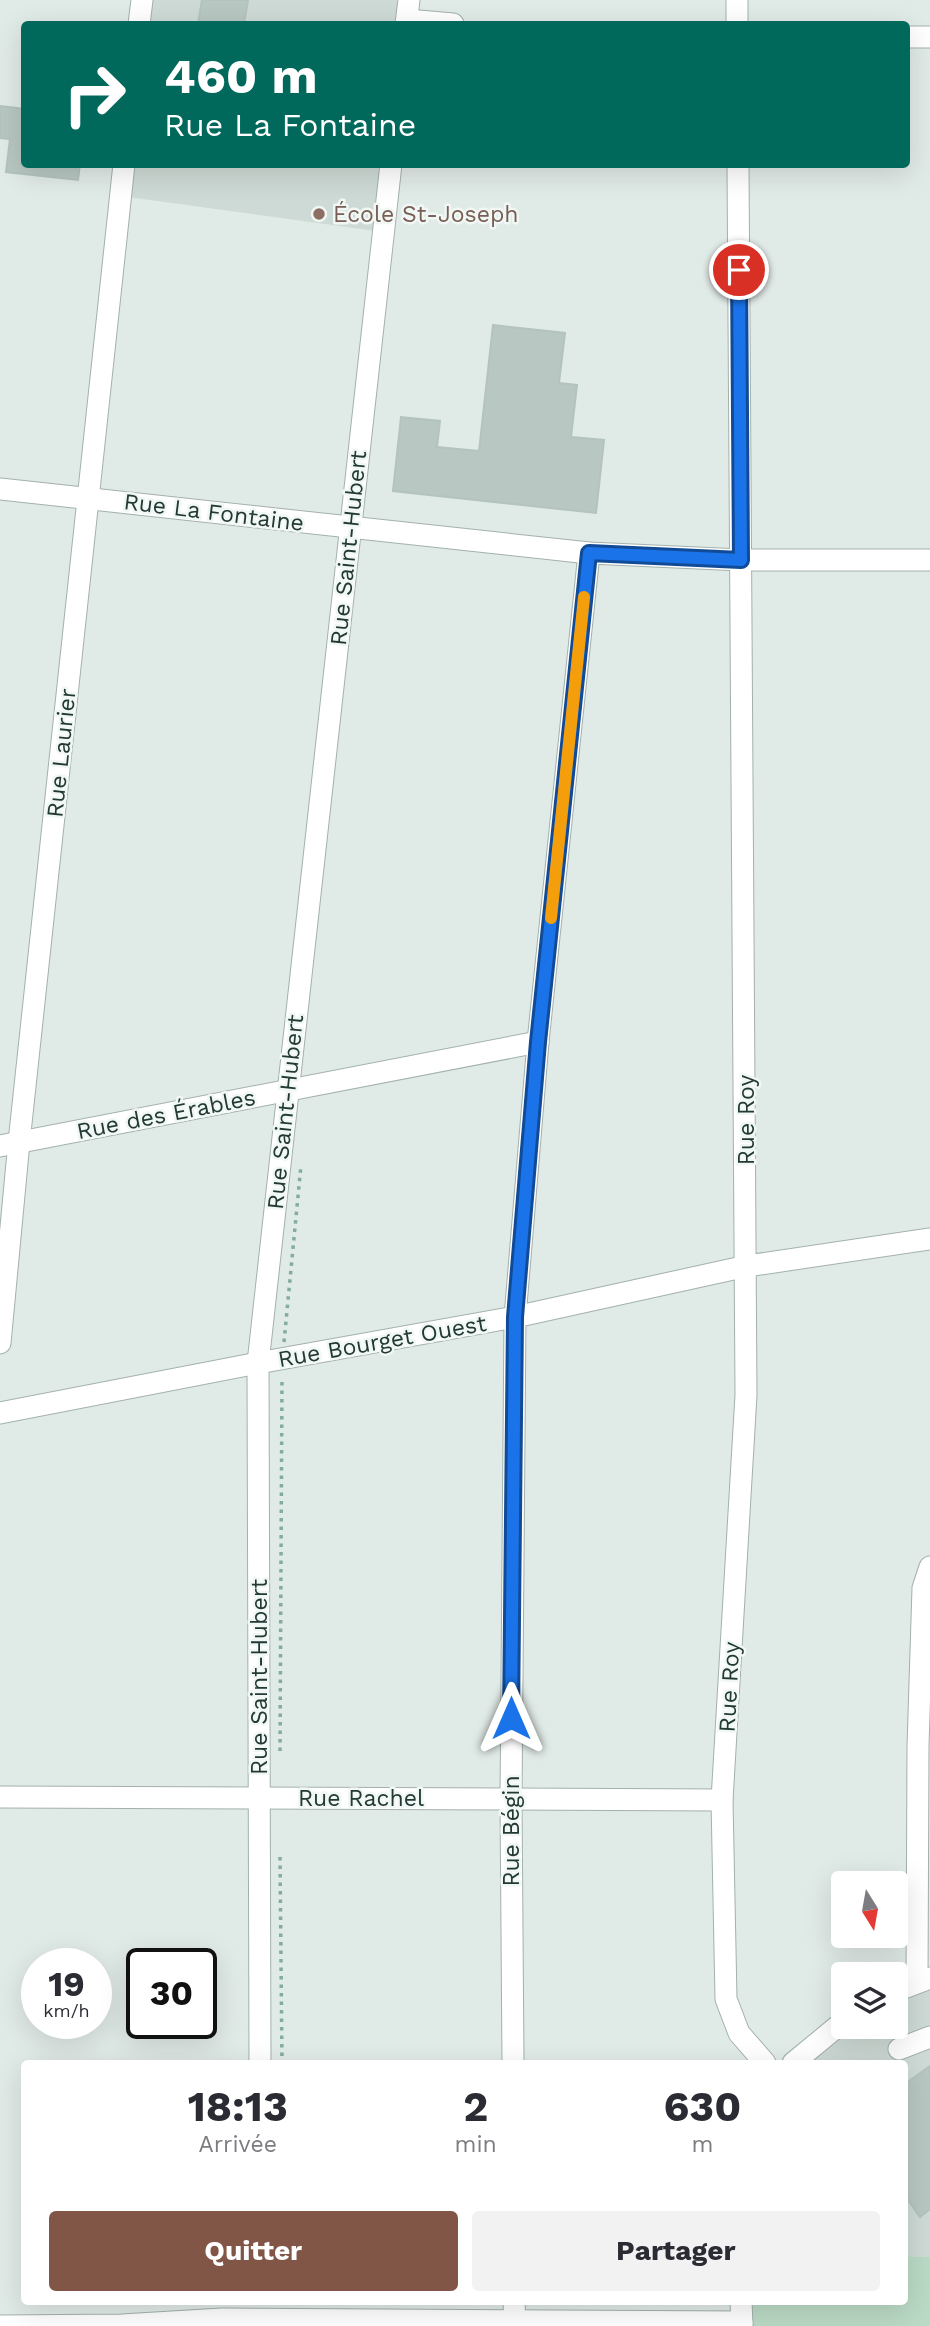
<!DOCTYPE html>
<html lang="fr">
<meta charset="utf-8">
<style>
body{margin:0;font-family:"Work Sans",sans-serif;background:#f2f2f3;color:#2b2b33;height:100vh;display:flex;flex-direction:column;font-size:26px;white-space:nowrap}
*{box-sizing:border-box;margin:0}
p{font-size:23px;color:#7c7c81}
.icon{flex:none;width:38px;height:38px;fill:none;stroke:currentColor;stroke-width:2;stroke-linecap:round;stroke-linejoin:round}
.map{position:relative;flex:1;overflow:hidden}
.details{position:absolute;left:21px;top:2060px;width:887px;height:245px;display:flex;flex-direction:column;background:#fff;border-radius:7px;box-shadow:0 7px 28px #0002}
.details>*{flex:none}
.guide{position:absolute;left:21px;top:21px;width:889px;height:147px;border-radius:7px;box-shadow:0 7px 28px #0002;background:#00695c;color:#fff;overflow:hidden}
.needle{width:46px;rotate:169deg}
.buttons{position:absolute;left:831px;top:1871px;display:grid;gap:14px}
.buttons a{display:grid;place-items:center;width:77px;height:77px;border-radius:7px;background:#fff;box-shadow:0 7px 28px #0002;font-size:35px}
.speed{position:absolute;left:21px;top:1948px;display:flex;gap:14px;font-size:35px;font-weight:700;text-align:center}
.speed>*{display:grid;place-content:center;width:91px;height:91px;border-radius:50%;background:#fff;box-shadow:0 7px 28px #0002;line-height:1}
.speed small{font-size:18px;font-weight:400}
.speed .limit{border:4px solid #111;border-radius:10px;background:#fff;color:#111}
.pin{position:absolute;display:grid;place-items:center;width:60px;height:60px;color:#fff;margin:-30px;border:4px solid #fff;border-radius:50%;box-shadow:0 2px 7px #0007}
.me{position:absolute;width:77px;margin:-38px;rotate:0deg;stroke-linejoin:round;filter:drop-shadow(0 0 5px #0008)}
.turn{display:flex;align-items:center;gap:24px;height:147px;padding:0 28px;font-size:32px}
.turn .icon{width:91px;height:91px;stroke-width:2.5}
.turn b{display:block;font-size:49px;line-height:60px}
.eta{display:flex;justify-content:space-evenly;align-items:center;height:119px;text-align:center}
.eta b{font-size:42px;font-weight:700;line-height:49px}
.action{display:flex;gap:14px;margin-top:auto;padding:14px 28px}
.action a{flex:1;height:80px;border-radius:7px;background:#815646;color:#fff;font-size:28px;font-weight:700;line-height:80px;text-align:center}
.action a+a{background:#f2f2f3;color:#2b2b33}
.map>svg:first-child{display:block}
.built{fill:#cedad5}
.green{fill:#badac5}
.building{fill:#b8c7c2;stroke:#b3c3bd;stroke-width:2}
.lines{fill:none;stroke-linecap:round;stroke-linejoin:round}
.minor-casing{stroke:#a3b1ad;stroke-width:23}
.path{stroke:#82aca1;stroke-width:3.5;stroke-dasharray:3.5 5;stroke-linecap:butt}
.minor{stroke:#fff;stroke-width:21}
.route-casing{stroke:#114b97;stroke-width:18}
.route{stroke:#1a73e8;stroke-width:12}
.slow{stroke:#f59e0b;stroke-width:12}
.education-dot{fill:#8d6e63;stroke:#f0f7f4;stroke-width:2.5}
.labels{text-anchor:middle;stroke-width:5;stroke-linejoin:round;paint-order:stroke}
.education-label{font-size:23px;fill:#785e54;stroke:#f0f7f4;text-anchor:start}
.street-label{font-size:23px;fill:#223934;stroke:#f0f7f4}
</style>
<div class="map">
<svg width="930" height="2326" viewBox="0 0 930 2326">
<rect width="100%" height="100%" fill="#e0eae6"/>
<g class="built">
<path d="M 142,0 L 409,0 L 406,24 L 139,24 Z"/>
<path d="M 124,165 L 391,165 L 383,232 L 121,196 Z"/>
<path d="M 930,1975 L 930,2257 L 905,2256 L 905,2063 L 784,2063 L 844,2026 L 896,2026 L 896,1988 Z"/>
</g>
<path class="green" d="M 905,2256 L 930,2257 L 930,2326 L 738,2326 L 738,2301 L 905,2301 Z"/>
<g class="building">
<path d="M 202,0 L 248,0 L 244,24 L 198,24 Z"/>
<path d="M 0,106 L 24,109 L 24,167 L 25,164 L 80,164 L 78,180 L 6,172 L 10,139 L 0,138 Z"/>
<path d="M 493,325 L 565,333 L 559,383 L 577,385 L 571,437 L 604,440 L 596,513 L 393,491 L 401,417 L 440,421 L 437,447 L 479,451 Z"/>
<path d="M 930,2066 L 930,2209 L 920,2217 L 905,2196 L 905,2084 Z"/>
</g>
<g class="lines">
<defs>
<g id="minor">
<path d="M 737,0 L 737,24"/>
<path d="M 407,20 L 453,24"/>
<path d="M 139,24 L 142,0"/>
<path d="M 406,24 L 409,0"/>
<path d="M 906,37 L 930,37"/>
<path d="M 738,164 L 746,1395 L 722,1800 L 726,1999 L 739,2033 L 765,2063"/>
<path d="M 0,489 L 589,553 L 741,560 L 930,560"/>
<path d="M 0,1146 L 538,1042"/>
<path d="M 0,1343 L 19,1142 L 124,164"/>
<path d="M 0,1413 L 258,1363 L 515,1317 L 747,1266 L 930,1239"/>
<path d="M 0,1797 L 722,1800"/>
<path d="M 917,1981 L 918,1746 L 923,1588 L 930,1567"/>
<path d="M 896,1991 L 930,1978"/>
<path d="M 899,2049 L 930,2037"/>
<path d="M 260,2063 L 258,1363 L 391,164"/>
<path d="M 513,2063 L 511,1799 L 515,1317 L 538,1042 L 589,553"/>
<path d="M 793,2063 L 844,2021"/>
<path d="M 514,2301 L 515,2326"/>
<path d="M 741,2301 L 742,2326"/>
<path d="M 0,2326 L 122,2325 L 222,2319 L 742,2322"/>
</g>
</defs>
<use href="#minor" class="minor-casing"/>
<g class="path">
<path d="M 284,1342 L 301,1165"/>
<path d="M 280,1751 L 282,1378"/>
<path d="M 280,1857 L 282,2063"/>
</g>
<use href="#minor" class="minor"/>
</g>
<g class="lines">
<defs>
<path id="route" d="M 511,1718 L 515,1317 L 538,1042 L 589,553 L 741,560 L 739,270"/>
</defs>
<use href="#route" class="route-casing"/>
<use href="#route" class="route"/>
<path class="slow" d="M 551,918 L 584,597"/>
</g>
<circle class="education-dot" cx="319" cy="214" r="7"/>
<g class="labels">
<g class="education-label">
<text x="333" y="222">École St-Joseph</text>
</g>
<g class="street-label">
<text transform="translate(214 512) rotate(7)" y="8">Rue La Fontaine</text>
<text transform="translate(348 548) rotate(-84)" y="8">Rue Saint-Hubert</text>
<text transform="translate(61 753) rotate(-84)" y="8">Rue Laurier</text>
<text transform="translate(285 1112) rotate(-84)" y="8">Rue Saint-Hubert</text>
<text transform="translate(166 1114) rotate(-11)" y="8">Rue des Érables</text>
<text transform="translate(746 1120) rotate(-90)" y="8">Rue Roy</text>
<text transform="translate(382 1341) rotate(-10)" y="8">Rue Bourget Ouest</text>
<text transform="translate(259 1677) rotate(-90)" y="8">Rue Saint-Hubert</text>
<text transform="translate(729 1687) rotate(-87)" y="8">Rue Roy</text>
<text x="361" y="1806">Rue Rachel</text>
<text transform="translate(511 1831) rotate(-90)" y="8">Rue Bégin</text>
</g>
</g>
</svg>
<div class="buttons">
<a><svg class="needle" viewBox="-14 -14 28 28"><path d="M0-13l5 13h-10z" fill="#e53935"/><path d="M0 13l5-13h-10z" fill="#7c7c81"/></svg></a>
<a><svg class="icon" aria-label="layers" viewBox="0 0 24 24"><path d="M12 4l9 5-9 5-9-5zM3 14l9 5 9-5"/></svg></a>
</div>
<div class="speed"><div>19<small>km/h</small></div><div class="limit">30</div></div>
<div class="pin" style="left:739px;top:270px;background:#d93025"><svg class="icon" aria-label="arrive" viewBox="0 0 24 24"><path d="M6 21V4h12l-3 4 3 4H6"/></svg></div>
<svg class="me" style="left:511px;top:1718px" viewBox="-20 -20 40 40"><path d="M0-17L14 15 0 8-14 15z" fill="#1a73e8" stroke="#fff" stroke-width="4"/></svg>
<div class="guide">
<div class="turn"><svg class="icon" aria-label="right" viewBox="0 0 24 24"><path d="M7 20v-9h11M14 6l5 5-5 5"/></svg><div><b>460 m</b>Rue La Fontaine</div></div>
</div>
<section class="details">
<div class="eta">
<div><b>18:13</b><p>Arrivée</p></div>
<div><b>2</b><p>min</p></div>
<div><b>630</b><p>m</p></div>
</div>
<div class="action"><a>Quitter</a><a>Partager</a></div>
</section>
</div>
